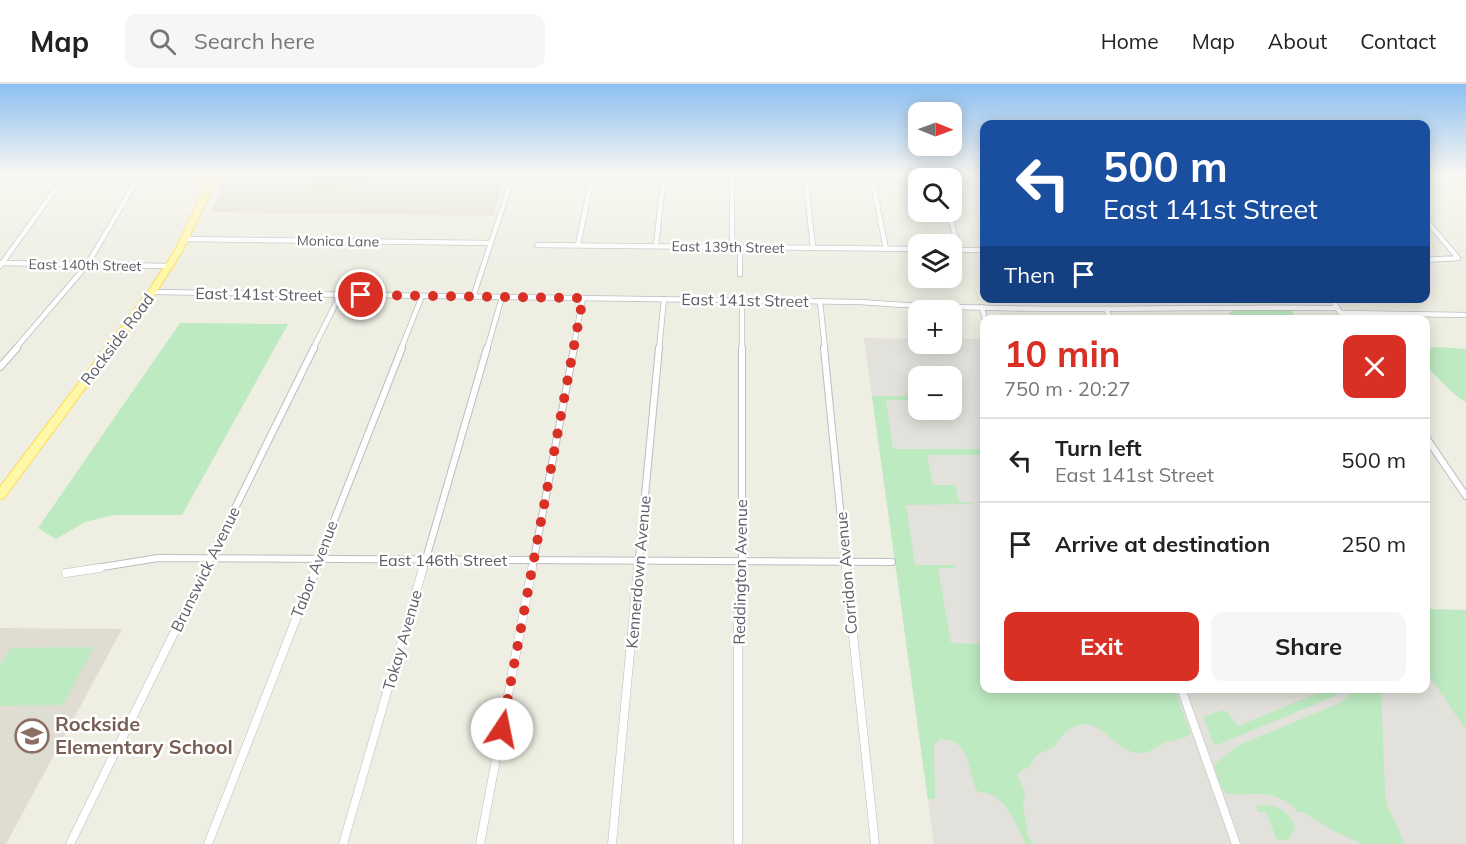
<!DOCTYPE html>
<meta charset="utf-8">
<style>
body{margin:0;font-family:Mulish,sans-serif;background:#f6f6f6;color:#222;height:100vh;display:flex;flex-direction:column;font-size:22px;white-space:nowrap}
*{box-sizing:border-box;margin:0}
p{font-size:20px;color:#767676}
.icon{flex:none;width:33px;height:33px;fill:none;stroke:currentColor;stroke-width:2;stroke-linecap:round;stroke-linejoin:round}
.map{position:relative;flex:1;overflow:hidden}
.panel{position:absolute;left:980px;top:231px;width:450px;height:378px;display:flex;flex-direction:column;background:#fff;border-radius:12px;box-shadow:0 3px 15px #0003}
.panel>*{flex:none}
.banner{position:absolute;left:980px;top:36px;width:450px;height:183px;border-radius:12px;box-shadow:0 3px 15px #0003;background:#1a4fa0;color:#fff;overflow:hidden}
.needle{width:39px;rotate:91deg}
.fabs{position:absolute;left:908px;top:18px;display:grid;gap:12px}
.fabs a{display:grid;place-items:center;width:54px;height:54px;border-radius:12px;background:#fff;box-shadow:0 3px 15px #0003;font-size:30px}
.pin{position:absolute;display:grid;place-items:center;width:51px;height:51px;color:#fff;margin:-26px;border:3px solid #fff;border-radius:50%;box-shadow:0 2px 6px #0007}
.me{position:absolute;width:66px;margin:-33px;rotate:11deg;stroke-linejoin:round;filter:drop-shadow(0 0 4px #0008)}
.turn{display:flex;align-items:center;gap:21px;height:126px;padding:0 24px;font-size:27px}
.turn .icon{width:78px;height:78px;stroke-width:2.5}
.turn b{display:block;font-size:42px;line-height:51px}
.then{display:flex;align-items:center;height:57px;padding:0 24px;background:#0003;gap:12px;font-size:22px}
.round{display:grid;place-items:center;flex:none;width:63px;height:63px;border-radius:12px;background:#f6f6f6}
.overview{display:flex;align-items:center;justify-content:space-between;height:102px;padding:0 24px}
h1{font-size:36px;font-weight:700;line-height:45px;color:#d93025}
.cta{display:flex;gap:12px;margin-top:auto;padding:12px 24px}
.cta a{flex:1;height:69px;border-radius:12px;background:#d93025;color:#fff;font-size:24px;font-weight:700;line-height:69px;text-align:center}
.cta a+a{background:#f6f6f6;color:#222}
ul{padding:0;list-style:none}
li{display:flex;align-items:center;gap:18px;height:84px;padding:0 24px;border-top:2px solid #e0e0e0}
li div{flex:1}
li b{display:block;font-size:22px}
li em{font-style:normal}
header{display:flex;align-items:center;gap:36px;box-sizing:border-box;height:84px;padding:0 30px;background:#fff;border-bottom:2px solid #e0e0e0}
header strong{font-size:28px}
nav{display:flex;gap:33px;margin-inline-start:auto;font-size:21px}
.search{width:420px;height:54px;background:#f6f6f6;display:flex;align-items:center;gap:15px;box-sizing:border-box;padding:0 21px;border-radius:12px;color:#767676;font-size:22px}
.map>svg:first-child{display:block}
.industrial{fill:#e3e1db;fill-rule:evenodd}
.education{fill:#dfddd2}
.green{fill:#bdeac1}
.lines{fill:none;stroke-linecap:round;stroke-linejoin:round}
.minor-far2-casing{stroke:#bbbdc3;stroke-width:6}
.minor-far1-casing{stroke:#bbbdc3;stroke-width:8}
.minor-casing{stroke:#bbbdc3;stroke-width:9}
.primary-casing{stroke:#ffdc4c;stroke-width:2}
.minor-far2{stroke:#fff;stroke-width:4.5}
.minor-far1{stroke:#fff;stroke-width:6}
.minor{stroke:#fff;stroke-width:8}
.primary{fill:#fff8a8;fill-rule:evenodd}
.route{stroke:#d93025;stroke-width:10;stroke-dasharray:0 18}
.labels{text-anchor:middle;stroke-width:5;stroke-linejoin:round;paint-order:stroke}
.far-street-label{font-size:14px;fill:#5b5f65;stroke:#fff}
.street-label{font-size:16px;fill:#5b5f65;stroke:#fff}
.near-education-label{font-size:20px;font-weight:bold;fill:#785e54;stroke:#fff;text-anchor:start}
</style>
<header>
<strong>Map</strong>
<div class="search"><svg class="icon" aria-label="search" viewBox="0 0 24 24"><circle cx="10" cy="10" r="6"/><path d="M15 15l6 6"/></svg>Search here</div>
<nav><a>Home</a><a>Map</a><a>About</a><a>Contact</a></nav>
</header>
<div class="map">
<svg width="1466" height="760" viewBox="0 0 1466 760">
<rect width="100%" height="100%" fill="#efeee3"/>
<path class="industrial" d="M 864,254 L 918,255 L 918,260 L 951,260 L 951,255 L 984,255 L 984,604 L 1425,604 L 1425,558 L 1466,631 L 1466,760 L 934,760 ZM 918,292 L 951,292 L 951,326 L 918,326 Z"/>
<g class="education">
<path d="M 228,89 L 507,89 L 493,132 L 211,128 Z"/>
<path d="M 0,544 L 122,545 L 6,760 L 0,760 Z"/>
</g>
<g class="green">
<path d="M 315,89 L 375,89 L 366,101 L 310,106 L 307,102 Z"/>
<path d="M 1284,214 L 1287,219 L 1235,219 L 1328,221 L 1222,219 L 1234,219 L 1232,215 Z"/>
<path d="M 1228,226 L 1333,227 L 1292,227 L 1297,236 L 1233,235 L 1229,229 L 1234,227 Z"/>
<path d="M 180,239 L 288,240 L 182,431 L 114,431 L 85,438 L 56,455 L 38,444 Z"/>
<path d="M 1436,263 L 1466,265 L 1466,318 C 1457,314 1430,288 1426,280 C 1424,275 1425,270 1425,265 Z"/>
<path d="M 872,312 L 918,312 L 918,316 L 886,316 L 893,365 L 984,365 L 984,371 L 927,371 L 933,401 L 956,401 L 959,418 L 974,419 L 973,420 L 906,421 L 915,481 L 956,481 L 956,484 L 938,484 L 951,559 L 984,560 L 984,604 L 1174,605 L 1191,650 C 1183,656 1173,656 1164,659 C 1157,662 1151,668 1143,669 C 1114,672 1100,624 1068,646 C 1062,650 1059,658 1053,663 C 1048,668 1041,667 1037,671 C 1034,674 1032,680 1029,683 C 1025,686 1021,686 1017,690 L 1025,709 L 1023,720 L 1028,752 L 1034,760 L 1026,760 C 1015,739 1006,708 978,708 C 965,688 975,656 939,655 L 934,661 L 935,715 L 928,715 Z"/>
<path d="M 1425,521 L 1431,525 L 1466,526 L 1466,646 L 1425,586 Z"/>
<path d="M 94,563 L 63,621 L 0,622 L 0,581 L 11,564 Z"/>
<path d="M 1330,604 L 1342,605 L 1335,612 L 1217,661 L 1214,661 L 1203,633 L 1222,626 L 1227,628 L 1238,642 Z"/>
<path d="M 1354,605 L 1381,605 L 1385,710 L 1388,723 L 1405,760 L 1362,760 L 1332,746 L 1303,728 L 1298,728 C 1274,697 1234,718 1224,707 C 1219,701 1217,688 1214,681 L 1237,662 L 1342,618 Z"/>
<path d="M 1257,721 C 1276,720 1288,725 1295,743 L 1288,756 L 1277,756 L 1266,728 L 1257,728 Z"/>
</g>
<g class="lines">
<defs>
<g id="minor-far2">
<path d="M 732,89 L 732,163"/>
<path d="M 805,89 L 813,164"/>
<path d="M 871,89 L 886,165"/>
<path d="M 935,89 L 937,94"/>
<path d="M 948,128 L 960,166"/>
<path d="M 1425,135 L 1458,174 L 1425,176"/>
<path d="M 185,155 L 491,159"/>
<path d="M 537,161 L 918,165"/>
<path d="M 578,161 L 593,89"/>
<path d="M 656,162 L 664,89"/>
<path d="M 740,163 L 740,190"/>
<path d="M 951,166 L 984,166"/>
<path d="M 0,179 L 169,182"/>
<path d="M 0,182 L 67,89"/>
<path d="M 152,208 L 860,218 C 1019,230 1178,222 1337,224"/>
<path d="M 473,213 L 514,89"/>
<path d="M 1331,214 L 1345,236"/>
<path d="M 742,216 L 742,265"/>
<path d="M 820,217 L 825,265"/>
<path d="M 982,223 L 985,236"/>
<path d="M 1106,225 L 1111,236"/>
<path d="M 1341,229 L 1466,231"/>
<path d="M 15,265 L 87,181 L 141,89"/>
<path d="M 313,265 L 340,211"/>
<path d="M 401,265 L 422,212"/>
<path d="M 487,265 L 502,213"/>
<path d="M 573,265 L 583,214"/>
<path d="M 659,265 L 664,215"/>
</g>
<g id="minor-far1">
<path d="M 742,264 L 742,485"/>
<path d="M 824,264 L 846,485"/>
<path d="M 0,283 L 17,264"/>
<path d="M 1425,352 L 1466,412"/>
<path d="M 90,485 L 158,474 L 892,478"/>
<path d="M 205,485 L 314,264"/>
<path d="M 315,485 L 402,264"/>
<path d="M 423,485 L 487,264"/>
<path d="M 532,485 L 574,264"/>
<path d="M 638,485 L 659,264"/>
</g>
<g id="minor">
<path d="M 846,484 L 875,760"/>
<path d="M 66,489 L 100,484"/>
<path d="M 1181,604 L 1236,760"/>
<path d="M 70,760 L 206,484"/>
<path d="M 208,760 L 316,484"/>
<path d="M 343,760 L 423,484"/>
<path d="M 480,760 L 532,484"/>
<path d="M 612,760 L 638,484"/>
<path d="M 738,760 L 738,533 L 742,484"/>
</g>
<path id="primary" d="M 212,89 L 220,89 L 182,168 L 155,210 L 4,414 L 0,415 L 0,403 L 149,206 L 174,168 Z"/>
</defs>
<use href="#minor-far2" class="minor-far2-casing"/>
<use href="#minor-far1" class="minor-far1-casing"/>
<use href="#minor" class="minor-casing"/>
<use href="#primary" class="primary-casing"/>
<use href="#minor-far2" class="minor-far2"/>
<use href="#minor-far1" class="minor-far1"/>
<use href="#minor" class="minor"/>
<use href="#primary" class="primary"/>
</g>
<linearGradient id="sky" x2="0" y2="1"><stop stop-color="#8cbff1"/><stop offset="0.46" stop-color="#f8f7f2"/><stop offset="1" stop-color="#f8f7f2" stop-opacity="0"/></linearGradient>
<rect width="1466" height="195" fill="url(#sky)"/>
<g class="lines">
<path class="route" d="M 361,211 L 583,214 L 502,645"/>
</g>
<defs>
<symbol id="school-ring" viewBox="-11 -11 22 22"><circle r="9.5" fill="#fff" stroke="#8d6e63" stroke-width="1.5"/><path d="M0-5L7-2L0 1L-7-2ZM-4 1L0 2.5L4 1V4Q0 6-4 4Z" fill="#8d6e63"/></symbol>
</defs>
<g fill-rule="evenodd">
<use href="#school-ring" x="13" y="633" width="38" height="38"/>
</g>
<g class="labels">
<g class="far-street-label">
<text transform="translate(338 157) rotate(1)" y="5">Monica Lane</text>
<text transform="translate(728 163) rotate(1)" y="5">East 139th Street</text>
<text transform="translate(85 181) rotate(1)" y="5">East 140th Street</text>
</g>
<g class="street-label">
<text transform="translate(259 210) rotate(1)" y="6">East 141st Street</text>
<text transform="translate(745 216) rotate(1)" y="6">East 141st Street</text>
<text transform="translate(117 255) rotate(-53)" y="6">Rockside Road</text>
<text x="443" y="482">East 146th Street</text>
<text transform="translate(205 485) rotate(-64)" y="6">Brunswick Avenue</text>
<text transform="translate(314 485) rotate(-69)" y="6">Tabor Avenue</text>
<text transform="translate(638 488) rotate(-85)" y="6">Kennerdown Avenue</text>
<text transform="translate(740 488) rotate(-89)" y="6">Reddington Avenue</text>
<text transform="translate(846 489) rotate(-95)" y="6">Corridon Avenue</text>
<text transform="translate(402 556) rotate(-74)" y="6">Tokay Avenue</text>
</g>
<g class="near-education-label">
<text x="55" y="647">Rockside<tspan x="55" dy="23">Elementary School</tspan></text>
</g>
</g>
</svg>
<div class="fabs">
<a><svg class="needle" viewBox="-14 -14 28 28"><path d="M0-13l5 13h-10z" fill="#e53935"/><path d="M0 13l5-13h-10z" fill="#767676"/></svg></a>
<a><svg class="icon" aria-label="search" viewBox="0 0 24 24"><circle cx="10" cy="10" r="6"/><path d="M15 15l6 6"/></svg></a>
<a><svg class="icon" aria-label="layers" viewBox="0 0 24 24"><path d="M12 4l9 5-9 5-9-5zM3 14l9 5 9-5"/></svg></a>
<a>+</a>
<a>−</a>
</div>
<div class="pin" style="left:361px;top:211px;background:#d93025"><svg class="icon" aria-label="arrive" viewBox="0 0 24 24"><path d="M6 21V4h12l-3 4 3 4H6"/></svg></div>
<svg class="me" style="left:502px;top:645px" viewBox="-20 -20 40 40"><circle r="19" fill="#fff"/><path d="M0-13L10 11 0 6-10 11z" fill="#d93025"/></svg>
<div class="banner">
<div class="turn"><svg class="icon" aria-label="left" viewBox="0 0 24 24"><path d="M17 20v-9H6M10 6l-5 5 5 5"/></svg><div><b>500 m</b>East 141st Street</div></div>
<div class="then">Then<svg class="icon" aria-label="arrive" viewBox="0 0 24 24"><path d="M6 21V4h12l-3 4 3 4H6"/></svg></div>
</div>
<section class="panel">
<div class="overview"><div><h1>10 min</h1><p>750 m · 20:27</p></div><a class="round" style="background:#d93025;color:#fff"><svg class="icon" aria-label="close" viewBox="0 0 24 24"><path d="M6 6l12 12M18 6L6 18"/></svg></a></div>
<ul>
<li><svg class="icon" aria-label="left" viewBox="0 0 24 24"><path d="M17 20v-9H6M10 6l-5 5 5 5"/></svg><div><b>Turn left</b><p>East 141st Street</p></div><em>500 m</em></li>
<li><svg class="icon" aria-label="arrive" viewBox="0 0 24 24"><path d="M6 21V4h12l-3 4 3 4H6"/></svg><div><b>Arrive at destination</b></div><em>250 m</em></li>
</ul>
<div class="cta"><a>Exit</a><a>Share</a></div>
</section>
</div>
